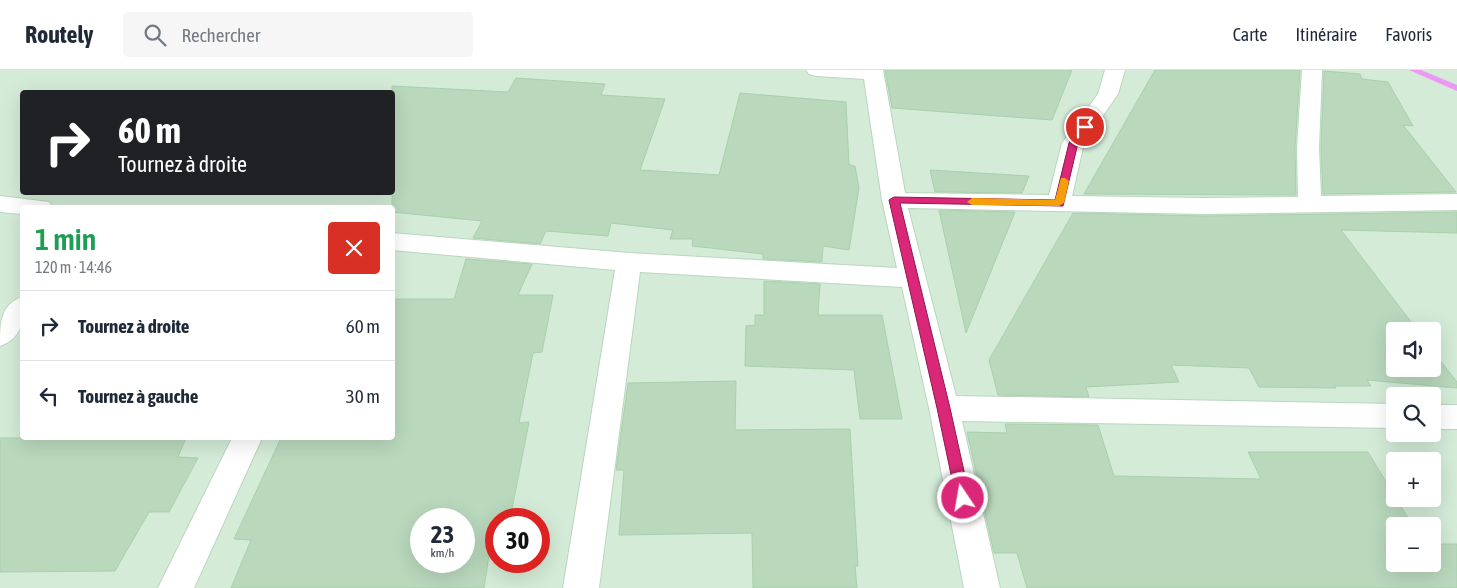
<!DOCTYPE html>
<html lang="fr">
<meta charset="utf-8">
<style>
body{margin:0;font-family:"Asap Condensed",sans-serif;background:#f6f6f7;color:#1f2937;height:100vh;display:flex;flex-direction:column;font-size:19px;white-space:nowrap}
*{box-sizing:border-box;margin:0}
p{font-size:16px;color:#747a83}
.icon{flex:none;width:28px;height:28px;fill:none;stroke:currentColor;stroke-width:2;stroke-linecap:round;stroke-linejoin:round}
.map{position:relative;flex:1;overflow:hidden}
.side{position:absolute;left:20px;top:135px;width:375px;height:235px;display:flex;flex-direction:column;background:#fff;border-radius:5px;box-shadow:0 5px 20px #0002}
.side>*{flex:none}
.top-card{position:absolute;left:20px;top:20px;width:375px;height:105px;border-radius:5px;box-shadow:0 5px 20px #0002;background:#202124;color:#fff;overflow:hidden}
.controls{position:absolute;left:1386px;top:252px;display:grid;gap:10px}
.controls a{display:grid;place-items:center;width:55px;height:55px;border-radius:5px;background:#fff;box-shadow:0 5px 20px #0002;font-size:25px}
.speed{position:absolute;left:410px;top:438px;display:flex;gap:10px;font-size:25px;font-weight:700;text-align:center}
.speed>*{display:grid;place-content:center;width:65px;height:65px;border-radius:50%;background:#fff;box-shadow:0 5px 20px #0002;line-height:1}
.speed small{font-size:12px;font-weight:400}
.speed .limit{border:8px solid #d22;background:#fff;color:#111}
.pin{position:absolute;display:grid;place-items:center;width:42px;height:42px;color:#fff;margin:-21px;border:2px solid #fff;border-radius:50%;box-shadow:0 1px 5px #0007}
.me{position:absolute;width:55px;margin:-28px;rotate:348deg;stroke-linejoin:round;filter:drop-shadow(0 0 4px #0008)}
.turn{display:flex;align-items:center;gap:18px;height:105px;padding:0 15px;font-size:22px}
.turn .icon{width:65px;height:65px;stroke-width:2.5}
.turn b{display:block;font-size:35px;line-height:42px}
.round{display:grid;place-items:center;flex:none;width:52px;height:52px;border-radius:5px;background:#f6f6f7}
.overview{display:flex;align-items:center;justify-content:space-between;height:85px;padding:0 15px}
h1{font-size:30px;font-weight:600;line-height:38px;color:#1e9e55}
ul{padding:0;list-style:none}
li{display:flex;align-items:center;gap:15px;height:70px;padding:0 15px;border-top:1px solid #e0e1e3}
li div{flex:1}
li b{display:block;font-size:19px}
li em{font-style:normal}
header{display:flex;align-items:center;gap:30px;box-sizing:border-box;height:70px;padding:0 25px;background:#fff;border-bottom:1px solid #e0e1e3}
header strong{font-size:24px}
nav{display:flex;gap:28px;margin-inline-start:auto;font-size:18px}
.search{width:350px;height:45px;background:#f6f6f7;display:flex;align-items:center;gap:12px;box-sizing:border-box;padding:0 18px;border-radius:5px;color:#747a83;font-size:19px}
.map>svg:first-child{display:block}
.residential{fill:#d3ebd7;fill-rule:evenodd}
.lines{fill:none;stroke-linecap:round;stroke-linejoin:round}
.stream{fill:#ed97f6;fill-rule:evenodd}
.building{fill:#b9d8bc;stroke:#a9d0ad;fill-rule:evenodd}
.minor-casing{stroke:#bad6bf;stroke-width:2}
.minor{fill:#fff;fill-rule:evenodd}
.route{fill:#db2777;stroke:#8e194d}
.slow{fill:#f59e0b}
</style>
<header>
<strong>Routely</strong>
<div class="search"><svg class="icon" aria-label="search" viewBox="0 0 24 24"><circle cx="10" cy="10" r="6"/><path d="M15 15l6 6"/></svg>Rechercher</div>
<nav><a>Carte</a><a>Itinéraire</a><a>Favoris</a></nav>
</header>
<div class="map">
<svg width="1457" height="518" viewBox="0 0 1457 518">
<rect width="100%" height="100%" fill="#e1f2e5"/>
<path class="residential" d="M 0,0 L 1457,0 L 1457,518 L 0,518 ZM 22,22 L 392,22 L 392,122 L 22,122 ZM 22,138 L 392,138 L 392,368 L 22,368 ZM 1395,261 L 1432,261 L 1432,299 L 1395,299 ZM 1395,326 L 1432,326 L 1432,364 L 1395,364 ZM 1395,391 L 1432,391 L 1432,429 L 1395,429 ZM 421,449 L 464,449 L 464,491 L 421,491 ZM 496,449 L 539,449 L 539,491 L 496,491 ZM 1395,456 L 1432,456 L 1432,494 L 1395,494 Z"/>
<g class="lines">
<path class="stream" d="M 1409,0 L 1421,0 L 1457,15 L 1457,21 Z"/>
</g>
<g class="building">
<path d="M 885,0 L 1072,0 L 1052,50 L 892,38 Z"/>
<path d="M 1155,0 L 1300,0 L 1295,78 L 1296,125 L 1084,124 Z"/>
<path d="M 1324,1 L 1360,4 L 1362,9 L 1388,12 L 1413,56 L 1403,55 L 1456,122 L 1323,124 L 1321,78 Z"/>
<path d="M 516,8 L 605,14 L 601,25 L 665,29 L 640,100 L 719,105 L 740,23 L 846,32 L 849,95 L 855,96 L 859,118 L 849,180 L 823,176 L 822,192 L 763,189 L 763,184 L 692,176 L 693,169 L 670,169 L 673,160 L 611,153 L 608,166 L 546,161 L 540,174 L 473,168 L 482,151 L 392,142 L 392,16 L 508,22 Z"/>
<path d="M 930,100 L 1029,106 L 1022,123 L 935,122 Z"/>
<path d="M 939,140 L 1015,142 L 966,263 Z"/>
<path d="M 1457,142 L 1457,163 L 1341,160 L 1418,261 L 1395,261 L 1395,299 L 1432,299 L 1432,280 L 1457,312 L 1457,318 L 1367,310 L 1371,316 L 1334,316 L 1336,318 L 1259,317 L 1249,298 L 1171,295 L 1179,312 L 1086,317 L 1089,327 L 998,325 L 989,290 L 1073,143 L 1204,146 Z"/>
<path d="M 466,189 L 532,194 L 518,225 L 553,225 L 542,282 L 533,283 L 519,353 L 529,352 L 510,449 L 496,449 L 496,459 L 493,459 L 484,518 L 231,518 L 251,470 L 234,469 L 281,368 L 392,368 L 392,229 L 454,229 ZM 421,449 L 464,449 L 464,491 L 421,491 Z"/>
<path d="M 764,211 L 820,214 L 818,245 L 882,245 L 902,349 L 860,349 L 854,300 L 745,296 L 746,256 L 755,255 L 755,245 L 764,245 Z"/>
<path d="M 736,311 L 735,360 L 850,359 L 858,496 L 855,496 L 857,518 L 753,518 L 752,463 L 619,465 L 624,400 L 616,400 L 628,313 Z"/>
<path d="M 1005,354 L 1098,355 L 1114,406 L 1261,409 L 1248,382 L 1368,382 L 1413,456 L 1395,456 L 1395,494 L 1432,494 L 1432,474 L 1457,474 L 1457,518 L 1027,518 L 1017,483 L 994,483 L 967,362 L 1007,363 Z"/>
<path d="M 0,368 L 186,368 L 178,387 L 198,388 L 169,442 L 149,442 L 115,501 L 0,502 Z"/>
</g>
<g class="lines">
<defs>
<g id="minor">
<path d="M 806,0 L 883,0 L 905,123 L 1049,125 L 1062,73 L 1098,24 L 1105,0 L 1125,0 L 1118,24 L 1084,73 L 1072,126 L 1204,128 L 1298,127 L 1297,78 L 1302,0 L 1322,0 L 1319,78 L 1321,126 L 1457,124 L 1457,140 L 1204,144 L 908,138 L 956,326 L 1395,334 L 1395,358 L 962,351 L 1000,518 L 964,518 L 929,338 L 902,217 L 640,202 L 599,518 L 563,518 L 615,200 L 392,180 L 392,163 L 629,183 L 897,198 L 882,130 L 864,9 L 816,6 L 809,4 Z"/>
<path d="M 0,126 L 49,132 L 53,138 L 22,138 L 22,144 L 0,142 Z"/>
<path d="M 22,227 C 25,248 23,268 0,276 C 0,253 0,235 22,227 Z"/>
<rect x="1432" y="335" width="25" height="24"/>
<path d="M 232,368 L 262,368 L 194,518 L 158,518 Z"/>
</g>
</defs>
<use href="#minor" class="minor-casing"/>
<use href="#minor" class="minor"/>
</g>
<path class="route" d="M 1085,54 L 1089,57 L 1078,73 L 1063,136 L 900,133 L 950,338 L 970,428 L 968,432 L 963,434 L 958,432 L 956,428 L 937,338 L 889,130 L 894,127 L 1055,130 L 1069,73 L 1081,55 Z"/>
<path class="slow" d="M 1061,108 L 1065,108 L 1069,111 L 1064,133 L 1059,136 L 972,135 L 967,132 L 972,128 L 1055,130 Z"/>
</svg>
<div class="controls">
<a><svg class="icon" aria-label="sound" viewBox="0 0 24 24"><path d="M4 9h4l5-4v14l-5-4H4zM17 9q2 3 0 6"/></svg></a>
<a><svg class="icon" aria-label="search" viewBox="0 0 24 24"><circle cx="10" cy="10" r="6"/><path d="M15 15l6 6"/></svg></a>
<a>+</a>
<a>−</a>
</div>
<div class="speed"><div>23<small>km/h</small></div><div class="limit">30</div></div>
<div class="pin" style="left:1085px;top:57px;background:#d93025"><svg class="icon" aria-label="arrive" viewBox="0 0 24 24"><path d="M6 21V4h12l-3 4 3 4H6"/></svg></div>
<svg class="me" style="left:963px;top:428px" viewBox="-20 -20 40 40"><circle r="17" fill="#db2777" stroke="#fff" stroke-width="3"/><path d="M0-11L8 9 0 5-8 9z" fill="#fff"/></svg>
<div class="top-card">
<div class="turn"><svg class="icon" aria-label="right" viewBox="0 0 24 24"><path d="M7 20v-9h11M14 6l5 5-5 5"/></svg><div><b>60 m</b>Tournez à droite</div></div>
</div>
<section class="side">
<div class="overview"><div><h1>1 min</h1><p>120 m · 14:46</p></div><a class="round" style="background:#d93025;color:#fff"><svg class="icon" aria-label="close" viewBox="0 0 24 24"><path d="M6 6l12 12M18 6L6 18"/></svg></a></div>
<ul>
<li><svg class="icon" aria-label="right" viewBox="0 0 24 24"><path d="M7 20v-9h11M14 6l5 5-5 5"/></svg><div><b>Tournez à droite</b></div><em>60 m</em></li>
<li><svg class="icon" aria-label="left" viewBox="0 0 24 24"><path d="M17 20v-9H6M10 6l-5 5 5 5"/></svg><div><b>Tournez à gauche</b></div><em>30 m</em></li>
</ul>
</section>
</div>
